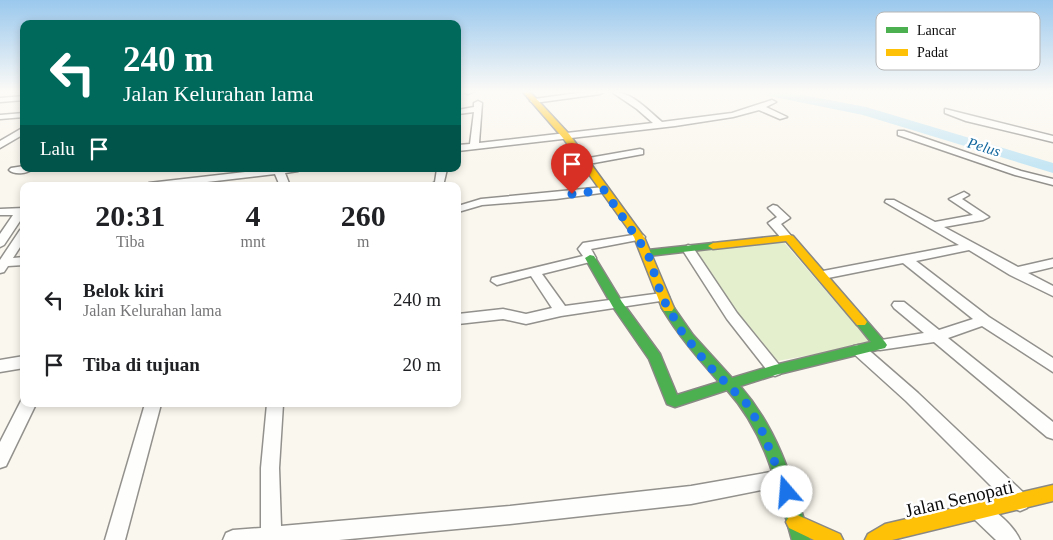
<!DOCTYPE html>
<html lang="id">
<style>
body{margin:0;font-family:"Times New Roman",serif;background:#f2f2f2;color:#202124;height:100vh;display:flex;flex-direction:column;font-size:19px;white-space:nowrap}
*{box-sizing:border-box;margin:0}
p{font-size:16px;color:#757577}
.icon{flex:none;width:28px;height:28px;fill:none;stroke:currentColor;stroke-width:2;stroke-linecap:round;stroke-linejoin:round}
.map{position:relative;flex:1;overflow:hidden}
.side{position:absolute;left:20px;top:182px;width:441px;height:225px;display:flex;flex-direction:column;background:#fff;border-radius:10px;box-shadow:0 2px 8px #0003}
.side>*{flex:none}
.top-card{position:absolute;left:20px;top:20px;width:441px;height:152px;border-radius:10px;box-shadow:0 2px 8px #0003;background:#00695c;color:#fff;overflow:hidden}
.pin{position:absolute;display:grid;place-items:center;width:42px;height:42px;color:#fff;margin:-51px -21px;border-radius:50% 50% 50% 0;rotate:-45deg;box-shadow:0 0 5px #0007}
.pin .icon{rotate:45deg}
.me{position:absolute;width:55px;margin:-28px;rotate:342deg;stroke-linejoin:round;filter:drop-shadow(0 0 4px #0008)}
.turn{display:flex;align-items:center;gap:18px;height:105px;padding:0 20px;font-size:22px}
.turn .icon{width:65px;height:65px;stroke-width:2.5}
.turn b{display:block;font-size:35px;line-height:42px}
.then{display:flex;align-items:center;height:48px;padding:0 20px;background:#0003;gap:10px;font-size:19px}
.eta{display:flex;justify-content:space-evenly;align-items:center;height:85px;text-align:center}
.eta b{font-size:30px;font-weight:700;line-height:35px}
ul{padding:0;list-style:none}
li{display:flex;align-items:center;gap:15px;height:65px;padding:0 20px}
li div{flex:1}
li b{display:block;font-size:19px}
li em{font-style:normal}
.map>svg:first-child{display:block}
.green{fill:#e4efce}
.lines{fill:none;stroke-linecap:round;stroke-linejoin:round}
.river{fill:#c5e6f4;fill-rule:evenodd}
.street-casing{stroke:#93918d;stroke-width:3}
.fast-casing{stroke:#898884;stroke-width:3}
.slow-casing{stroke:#898884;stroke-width:3}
.street{fill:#fefefc;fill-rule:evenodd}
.fast{fill:#4caf50;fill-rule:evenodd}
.slow{fill:#ffc107;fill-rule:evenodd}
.route{stroke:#1a73e8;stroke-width:9;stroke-dasharray:0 16.2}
.labels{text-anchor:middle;stroke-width:5;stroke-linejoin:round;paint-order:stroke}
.far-water-label{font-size:15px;font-style:italic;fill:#14689e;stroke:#fff}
.near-street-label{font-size:19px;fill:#0b0b0b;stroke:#fff}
.key{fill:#fff;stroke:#b6b6b6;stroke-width:1}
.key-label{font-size:14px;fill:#0b0b0b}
</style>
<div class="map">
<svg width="1053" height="540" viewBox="0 0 1053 540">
<rect width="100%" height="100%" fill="#faf7ee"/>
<path class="green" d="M 781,239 L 872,344 L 766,363 L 688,245 Z"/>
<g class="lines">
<path class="river" d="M 763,92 L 788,92 L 866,107 L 1053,163 L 1053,173 L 863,115 L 769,96 Z"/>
<defs>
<g id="street">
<path d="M 463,92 L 472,92 L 468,94 Z"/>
<path d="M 585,92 L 604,92 L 600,94 L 534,103 L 530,101 L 534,99 Z"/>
<path d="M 612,92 C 631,91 648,110 662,122 L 732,113 L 772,100 L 776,102 L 766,107 L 787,117 L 780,119 L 759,110 L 733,117 L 675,126 L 458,151 L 458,145 L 470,144 L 474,112 L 458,114 L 458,110 L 474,107 L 474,103 L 478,101 L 482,103 L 479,143 L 653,123 L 637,109 Z"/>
<path d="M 24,96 L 24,100 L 0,102 L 0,98 Z"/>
<path d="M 945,109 L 1053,136 L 1053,142 L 966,121 L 945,113 Z"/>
<path d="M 24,113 L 24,117 L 0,119 L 0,115 Z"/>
<path d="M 24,127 L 24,134 L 0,148 L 0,141 Z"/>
<path d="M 898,131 L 904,131 L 1021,171 L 1053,179 L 1053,185 L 1015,175 L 898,135 Z"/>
<path d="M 640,149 L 643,150 L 643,154 L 583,165 L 578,162 L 583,159 Z"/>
<path d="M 24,166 L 24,169 L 32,169 C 27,174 14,175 9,170 L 11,168 Z"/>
<path d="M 272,169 L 300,169 L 298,171 L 285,173 L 290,186 L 280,186 L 275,174 L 173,186 L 144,186 L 149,183 Z"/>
<path d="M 437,169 L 447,169 L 443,186 L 428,186 L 435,182 Z"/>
<path d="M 604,187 L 609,190 L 608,192 L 556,199 L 482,205 L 458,212 L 458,206 L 481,199 Z"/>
<path d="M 964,192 L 969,195 L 962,199 L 989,217 L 983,220 L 944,227 L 1018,267 L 1053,259 L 1053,267 L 1028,273 L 1053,286 L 1053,296 L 1010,275 L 969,250 L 916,261 L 989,317 L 1053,358 L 1053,372 L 982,326 L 948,338 L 1053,422 L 1053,439 L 1047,437 L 934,342 L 880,350 L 875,349 L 873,345 L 875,341 L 924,333 L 894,308 L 892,305 L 894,302 L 904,302 L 939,330 L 973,319 L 903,263 L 823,279 L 817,275 L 823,271 L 959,245 L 885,202 L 886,200 L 894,200 L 935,222 L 973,215 L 949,199 Z"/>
<path d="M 773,205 L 777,206 L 790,218 L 781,224 L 792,237 L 790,239 L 782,239 L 768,223 L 777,217 L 768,208 Z"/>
<path d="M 24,208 L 24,215 L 4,245 L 0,247 L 0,234 L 13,215 L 0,215 L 0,209 Z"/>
<path d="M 24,229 L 24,241 L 13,258 L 24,257 L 24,265 L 8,266 L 4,272 L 0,273 L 0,260 L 20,230 Z"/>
<path d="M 639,234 L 643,235 L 645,237 L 643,239 L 591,249 L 596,258 L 594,261 L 542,274 L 565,306 L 662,293 L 669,297 L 667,300 L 561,316 L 526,324 L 503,319 L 458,324 L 458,314 L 503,309 L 526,314 L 552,308 L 531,276 L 497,285 L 491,281 L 492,278 L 583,256 L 578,249 L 583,243 Z"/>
<path d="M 688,245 L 692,246 L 737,313 L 780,366 L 783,370 L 780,374 L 775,376 L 770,374 L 727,319 L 682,249 Z"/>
<path d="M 859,345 L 864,346 L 918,393 L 1027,496 L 1029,502 L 1027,508 L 1020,511 L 1013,508 L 906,401 L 854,354 L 852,350 L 854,346 Z"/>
<path d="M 24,356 L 24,368 L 0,372 L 0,360 Z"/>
<path d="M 22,399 L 24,399 L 24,404 L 36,404 L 6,466 L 0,468 L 0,442 Z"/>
<path d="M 145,404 L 161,404 L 125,540 L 105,540 Z"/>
<path d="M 267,404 L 283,404 L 279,468 L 281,526 L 510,506 L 691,486 L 782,470 L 788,472 L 791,478 L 788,484 L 782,486 L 691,504 L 510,524 L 339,540 L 223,540 L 226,533 L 233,530 L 261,528 L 261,468 Z"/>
<path d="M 980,503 C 994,508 1014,526 1020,540 L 996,540 L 973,518 L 970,512 L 973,506 Z"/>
</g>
<g id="fast">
<path d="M 713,243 L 717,244 L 718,246 L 717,248 L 648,256 L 643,253 L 648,250 Z"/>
<path d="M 590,255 L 594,256 L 622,302 L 660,354 L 677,395 L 719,382 C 698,358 678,335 662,308 L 668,304 L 672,305 L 693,335 L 732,378 L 775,365 L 871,342 L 855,322 L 857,319 L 865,319 L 885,342 L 887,345 L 885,348 L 775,375 L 740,386 C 780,432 793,483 810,540 L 792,540 C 777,486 766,433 727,390 L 675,407 L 667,404 L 649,359 L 613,307 L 585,258 Z"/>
</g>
<g id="slow">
<path d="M 523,92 L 530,92 L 569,134 L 644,237 L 674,308 L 672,311 L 664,311 L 662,308 L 634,237 L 563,138 Z"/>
<path d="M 789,235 L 793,236 L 865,319 L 867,322 L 865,325 L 857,325 L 786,241 L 713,249 L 708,246 L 713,243 Z"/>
<path d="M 1053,485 L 1053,501 L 892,540 L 865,540 L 868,534 L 885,524 Z"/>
<path d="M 795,514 L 840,534 L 843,540 L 814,540 L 789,528 L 786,522 L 789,516 Z"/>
</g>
</defs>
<use href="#street" class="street-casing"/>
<use href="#fast" class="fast-casing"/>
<use href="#slow" class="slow-casing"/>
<use href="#street" class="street"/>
<use href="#fast" class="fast"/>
<use href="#slow" class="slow"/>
</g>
<linearGradient id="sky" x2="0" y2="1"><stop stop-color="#9ac8ed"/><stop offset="0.55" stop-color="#fdfbf7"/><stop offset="1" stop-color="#fdfbf7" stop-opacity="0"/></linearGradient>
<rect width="1053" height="167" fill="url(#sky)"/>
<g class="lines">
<path class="route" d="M 572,194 L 604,190 L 648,254 L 662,297 L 682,332 L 708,365 L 747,404 L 760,426 L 787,492"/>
</g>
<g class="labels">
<g class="far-water-label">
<text transform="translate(984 147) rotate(17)" y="5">Pelus</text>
</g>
<g class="near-street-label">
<text transform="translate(959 498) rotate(-13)" y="7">Jalan Senopati</text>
</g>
</g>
<rect x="876" y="12" width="164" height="58" rx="8" class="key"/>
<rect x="886" y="27" width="22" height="6" fill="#4caf50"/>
<rect x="886" y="49" width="22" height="7" fill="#ffc107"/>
<g class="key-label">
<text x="917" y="35">Lancar</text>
<text x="917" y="57">Padat</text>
</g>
</svg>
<div class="pin" style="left:572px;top:194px;background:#d93025"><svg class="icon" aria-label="arrive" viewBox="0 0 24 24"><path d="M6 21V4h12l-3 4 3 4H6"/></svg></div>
<svg class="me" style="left:787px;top:492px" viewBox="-20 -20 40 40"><circle r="19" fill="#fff"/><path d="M0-13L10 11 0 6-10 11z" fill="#1a73e8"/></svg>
<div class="top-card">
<div class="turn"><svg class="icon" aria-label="left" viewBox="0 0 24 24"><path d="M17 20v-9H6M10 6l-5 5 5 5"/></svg><div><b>240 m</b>Jalan Kelurahan lama</div></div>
<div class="then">Lalu<svg class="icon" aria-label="arrive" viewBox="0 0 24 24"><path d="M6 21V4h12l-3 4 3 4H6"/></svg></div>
</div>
<section class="side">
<div class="eta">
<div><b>20:31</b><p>Tiba</p></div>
<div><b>4</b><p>mnt</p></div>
<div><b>260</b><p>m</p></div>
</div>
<ul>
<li><svg class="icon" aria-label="left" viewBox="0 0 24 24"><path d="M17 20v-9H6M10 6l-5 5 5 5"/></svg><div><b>Belok kiri</b><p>Jalan Kelurahan lama</p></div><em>240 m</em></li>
<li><svg class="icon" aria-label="arrive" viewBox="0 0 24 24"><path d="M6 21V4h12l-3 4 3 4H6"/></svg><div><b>Tiba di tujuan</b></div><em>20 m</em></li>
</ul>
</section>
</div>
